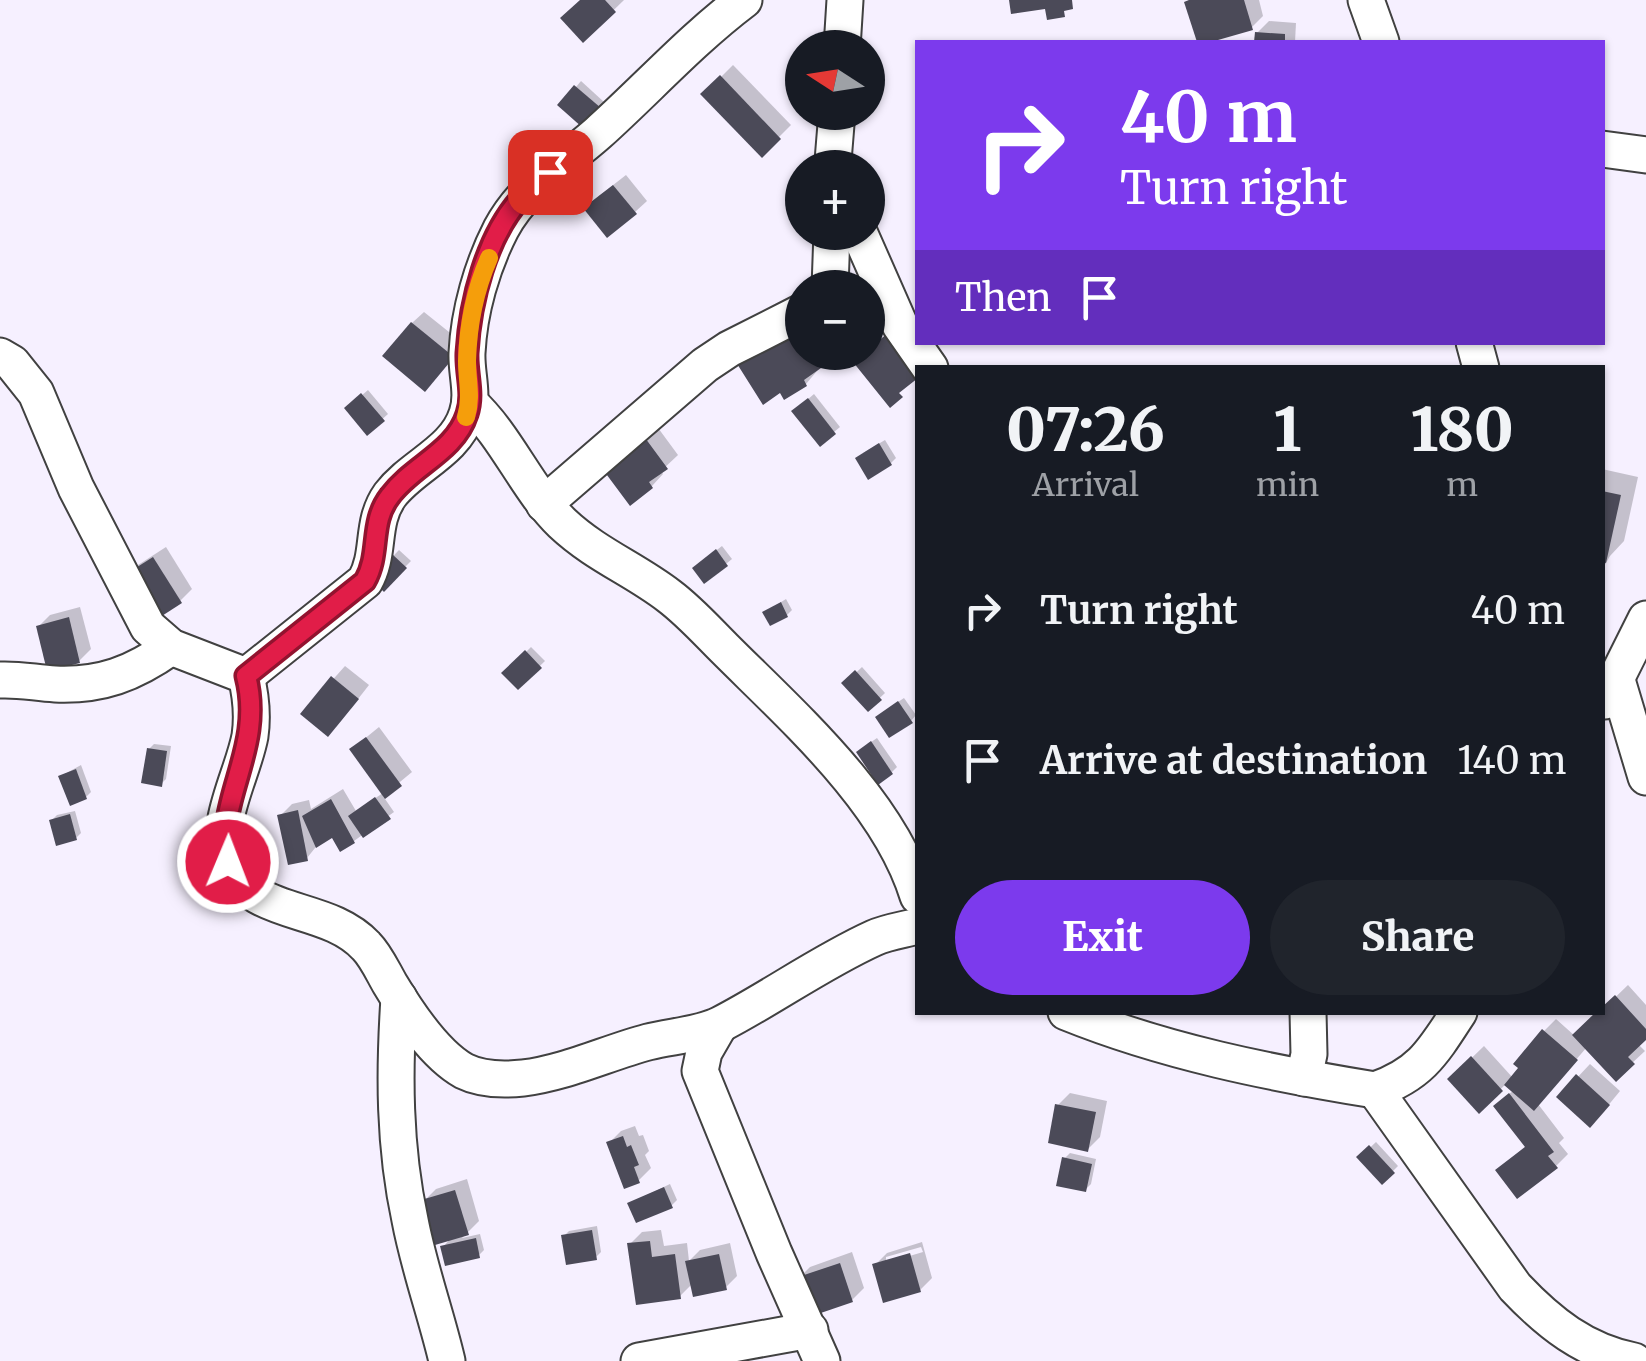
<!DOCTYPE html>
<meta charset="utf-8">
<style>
body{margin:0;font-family:Merriweather,serif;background:#20242c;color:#f1f3f6;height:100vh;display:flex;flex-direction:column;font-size:38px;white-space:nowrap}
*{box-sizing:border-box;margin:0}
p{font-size:32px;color:#9ea1a6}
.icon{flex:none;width:55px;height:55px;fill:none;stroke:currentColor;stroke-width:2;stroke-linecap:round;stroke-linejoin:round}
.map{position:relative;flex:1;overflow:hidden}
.drawer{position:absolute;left:915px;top:365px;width:690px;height:650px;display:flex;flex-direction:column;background:#171b24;border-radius:0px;box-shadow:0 2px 8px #0004}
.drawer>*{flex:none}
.guide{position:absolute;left:915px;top:40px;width:690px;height:305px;border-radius:0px;box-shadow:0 2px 8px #0004;background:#7c3aed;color:#fff;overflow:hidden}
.needle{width:65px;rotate:282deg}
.fabs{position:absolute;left:785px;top:30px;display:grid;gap:20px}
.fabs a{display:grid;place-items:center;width:100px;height:100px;border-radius:50%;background:#171b24;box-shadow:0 2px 8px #0004;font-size:50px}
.pin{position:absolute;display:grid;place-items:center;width:85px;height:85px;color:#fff;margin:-42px;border-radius:20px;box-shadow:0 5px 15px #0006}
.me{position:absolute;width:110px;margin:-55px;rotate:1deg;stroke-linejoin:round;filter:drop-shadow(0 0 8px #0008)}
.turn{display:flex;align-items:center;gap:35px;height:210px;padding:0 40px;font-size:45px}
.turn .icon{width:130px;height:130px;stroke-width:2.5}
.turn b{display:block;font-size:70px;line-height:85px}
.then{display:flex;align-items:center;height:95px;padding:0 40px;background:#0003;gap:20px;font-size:38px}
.eta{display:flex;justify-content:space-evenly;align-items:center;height:170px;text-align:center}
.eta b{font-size:60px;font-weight:800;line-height:70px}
.button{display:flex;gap:20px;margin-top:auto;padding:20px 40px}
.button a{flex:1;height:115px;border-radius:60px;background:#7c3aed;color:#fff;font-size:40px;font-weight:800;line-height:115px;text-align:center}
.button a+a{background:#20242c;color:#f1f3f6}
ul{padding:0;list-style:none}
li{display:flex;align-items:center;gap:30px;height:150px;padding:0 40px}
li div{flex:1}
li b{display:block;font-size:38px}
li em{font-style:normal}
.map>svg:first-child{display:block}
.shadow{fill:#0003;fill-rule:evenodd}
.building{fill:#4b4a58}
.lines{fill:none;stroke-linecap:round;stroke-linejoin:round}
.minor-casing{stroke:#414141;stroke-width:39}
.minor{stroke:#fff;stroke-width:35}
.route-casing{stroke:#92132f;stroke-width:25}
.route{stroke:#e11d48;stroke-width:18}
.slow{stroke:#f59e0b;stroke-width:18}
</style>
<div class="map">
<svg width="1646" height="1361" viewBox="0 0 1646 1361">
<rect width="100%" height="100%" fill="#f6f0ff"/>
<g class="shadow">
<path d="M 583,0 L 624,0 L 583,40 Z"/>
<path d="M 1189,0 L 1259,0 L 1263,16 L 1251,28 L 1199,42 L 1187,2 Z"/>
<path d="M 1269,21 L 1296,23 L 1295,42 L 1257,42 L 1257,33 Z"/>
<path d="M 733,65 L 791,125 L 762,154 L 704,94 Z"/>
<path d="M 581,81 L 604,102 L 583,125 L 561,105 Z"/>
<path d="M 626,175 L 647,201 L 635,212 L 599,196 Z"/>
<path d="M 802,311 L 802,352 L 833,352 L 806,384 L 785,397 Z"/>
<path d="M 424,312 L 464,344 L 437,377 L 412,323 Z"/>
<path d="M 368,390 L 388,414 L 368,432 L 347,408 Z"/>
<path d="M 814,394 L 840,427 L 834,432 L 800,406 Z"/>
<path d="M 653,421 L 678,455 L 661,471 L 663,474 L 652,486 L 630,502 L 601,463 Z"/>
<path d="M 885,440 L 896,458 L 891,463 L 863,453 Z"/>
<path d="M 1602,469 L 1638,477 L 1624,541 L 1610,556 L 1602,570 Z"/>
<path d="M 722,546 L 732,559 L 705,581 L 700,563 Z"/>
<path d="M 166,547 L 192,589 L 180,601 L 126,576 L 138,565 Z"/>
<path d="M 399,550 L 411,561 L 384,588 L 373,577 Z"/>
<path d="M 786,599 L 792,610 L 787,615 L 765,612 Z"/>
<path d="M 80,607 L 91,649 L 79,661 L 38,627 L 50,615 Z"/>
<path d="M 531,647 L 545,661 L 518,687 L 505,673 Z"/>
<path d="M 345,666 L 369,685 L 340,722 L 303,713 Z"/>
<path d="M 862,667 L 885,693 L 868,709 L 845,683 Z"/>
<path d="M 904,698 L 916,715 L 911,721 L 883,712 Z"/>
<path d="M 379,727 L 412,772 L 383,796 L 394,812 L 354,841 L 333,835 L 319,843 L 307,858 L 280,816 L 292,804 L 309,800 L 311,809 L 343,789 L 356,811 L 383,793 L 352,749 Z"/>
<path d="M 877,738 L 897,767 L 892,772 L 864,747 Z"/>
<path d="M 154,744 L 171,746 L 166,779 L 161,784 L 149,749 Z"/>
<path d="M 81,765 L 91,792 L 86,797 L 61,776 Z"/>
<path d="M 75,811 L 81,833 L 76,838 L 52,820 L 57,815 Z"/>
<path d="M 1628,985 L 1646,1005 L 1646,1037 L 1638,1044 L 1645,1051 L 1616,1078 L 1587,1047 L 1538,1104 L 1564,1138 L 1559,1143 L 1568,1154 L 1556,1166 L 1498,1170 L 1527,1145 L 1508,1095 L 1514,1090 L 1507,1083 L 1479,1110 L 1450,1079 L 1484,1046 L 1513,1078 L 1544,1031 L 1556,1019 L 1575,1036 Z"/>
<path d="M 1590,1064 L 1620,1091 L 1602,1113 L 1559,1097 Z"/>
<path d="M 1070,1093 L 1107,1101 L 1100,1137 L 1088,1149 L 1058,1105 Z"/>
<path d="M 635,1126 L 639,1136 L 643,1135 L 649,1151 L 645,1155 L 651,1168 L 639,1180 L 609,1143 L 621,1131 Z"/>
<path d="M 1376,1142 L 1398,1166 L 1382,1182 L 1360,1157 Z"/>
<path d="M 1070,1153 L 1096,1159 L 1091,1184 L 1086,1189 L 1064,1159 Z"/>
<path d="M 467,1179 L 479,1221 L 462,1238 L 480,1234 L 484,1250 L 479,1255 L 443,1247 L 452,1237 L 424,1201 L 436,1189 Z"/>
<path d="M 670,1184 L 677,1200 L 671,1206 L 630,1203 Z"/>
<path d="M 597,1226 L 601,1252 L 596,1257 L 564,1236 L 569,1231 Z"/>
<path d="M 661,1230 L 664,1246 L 687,1243 L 689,1261 L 700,1250 L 730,1243 L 737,1276 L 725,1288 L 692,1284 L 680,1296 L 630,1244 L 642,1232 Z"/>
<path d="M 922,1242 L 932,1278 L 920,1290 L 875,1265 L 887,1253 ZM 921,1247 L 923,1252 L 886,1263 L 886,1257 Z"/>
<path d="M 852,1252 L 864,1288 L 852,1300 L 798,1279 L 810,1267 Z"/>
</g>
<g class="building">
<path d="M 580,0 L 605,0 L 616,12 L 583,43 L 560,18 Z"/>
<path d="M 1009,0 L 1072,0 L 1073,9 L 1064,11 L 1065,17 L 1047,20 L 1045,9 L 1011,14 Z"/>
<path d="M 1189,0 L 1244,0 L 1253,30 L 1211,42 L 1197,42 L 1184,2 Z"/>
<path d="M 1255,32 L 1285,34 L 1285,42 L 1254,42 Z"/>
<path d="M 720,75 L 781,139 L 762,158 L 700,94 Z"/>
<path d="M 574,85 L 601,108 L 583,128 L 557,105 Z"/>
<path d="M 613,185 L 637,214 L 607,238 L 583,208 Z"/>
<path d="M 411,322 L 454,357 L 425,392 L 382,356 Z"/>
<path d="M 792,322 L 802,338 L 802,352 L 812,352 L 821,368 L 804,380 L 807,386 L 784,400 L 780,393 L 763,405 L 734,359 Z"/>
<path d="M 894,328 L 918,378 L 899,393 L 903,397 L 890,408 L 853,362 Z"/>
<path d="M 361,393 L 385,421 L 367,436 L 344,408 Z"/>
<path d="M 808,398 L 836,434 L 820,447 L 791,411 Z"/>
<path d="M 640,431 L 668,469 L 649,482 L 653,488 L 630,506 L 598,463 Z"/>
<path d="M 879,443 L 892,465 L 868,480 L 855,458 Z"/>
<path d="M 1602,491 L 1621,495 L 1606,563 L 1602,562 Z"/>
<path d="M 716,549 L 728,566 L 704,584 L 692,568 Z"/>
<path d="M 392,554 L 407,568 L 384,592 L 369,577 Z"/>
<path d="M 153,557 L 182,603 L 151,623 L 123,576 Z"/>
<path d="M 781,602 L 788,617 L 770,626 L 762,612 Z"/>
<path d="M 69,617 L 80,663 L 47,671 L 36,626 Z"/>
<path d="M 525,650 L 542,668 L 518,690 L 501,673 Z"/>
<path d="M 855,670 L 882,700 L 868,712 L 841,683 Z"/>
<path d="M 331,676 L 359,699 L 328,737 L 300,714 Z"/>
<path d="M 898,701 L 913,723 L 889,738 L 875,717 Z"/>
<path d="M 366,737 L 402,786 L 385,799 L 349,749 Z"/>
<path d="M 871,741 L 893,774 L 878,785 L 856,752 Z"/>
<path d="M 147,748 L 167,751 L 162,787 L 141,783 Z"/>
<path d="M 76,769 L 87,799 L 70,806 L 58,776 Z"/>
<path d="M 375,797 L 391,819 L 363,838 L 348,816 Z"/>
<path d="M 331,799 L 355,843 L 340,852 L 332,838 L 316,848 L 302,816 Z"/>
<path d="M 298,810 L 308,861 L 288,865 L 277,815 Z"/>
<path d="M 70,814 L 77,840 L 56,846 L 49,820 Z"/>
<path d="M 1615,995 L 1646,1029 L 1646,1040 L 1628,1057 L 1635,1064 L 1616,1082 L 1572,1035 L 1596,1012 L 1602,1012 L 1602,1007 Z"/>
<path d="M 1542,1029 L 1578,1060 L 1534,1111 L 1504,1085 L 1518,1068 L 1513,1064 Z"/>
<path d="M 1471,1056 L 1503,1091 L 1479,1114 L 1447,1079 Z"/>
<path d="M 1576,1074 L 1610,1105 L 1590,1128 L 1556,1097 Z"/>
<path d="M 1509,1093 L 1554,1152 L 1548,1156 L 1558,1168 L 1517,1199 L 1495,1170 L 1525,1147 L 1493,1106 Z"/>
<path d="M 1055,1104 L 1096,1112 L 1088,1152 L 1048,1143 Z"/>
<path d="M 623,1136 L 627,1147 L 631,1145 L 639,1165 L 634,1167 L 640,1183 L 624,1189 L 606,1142 Z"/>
<path d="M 1369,1145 L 1395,1173 L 1382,1185 L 1356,1157 Z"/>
<path d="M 1062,1157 L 1092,1164 L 1086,1192 L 1056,1186 Z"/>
<path d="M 664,1187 L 673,1208 L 636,1223 L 627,1203 Z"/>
<path d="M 455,1190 L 469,1235 L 435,1245 L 421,1200 Z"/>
<path d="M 592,1230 L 597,1260 L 566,1265 L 561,1235 Z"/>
<path d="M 476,1238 L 480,1258 L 445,1266 L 440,1246 Z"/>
<path d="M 650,1241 L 652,1257 L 675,1254 L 681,1299 L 636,1305 L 627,1243 Z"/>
<path d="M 910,1253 L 921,1292 L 883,1303 L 872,1264 Z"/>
<path d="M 719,1254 L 727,1290 L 693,1297 L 685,1261 Z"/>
<path d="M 840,1263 L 853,1302 L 809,1317 L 795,1278 Z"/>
</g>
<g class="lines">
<defs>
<g id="minor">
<path d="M 1366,0 L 1381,42"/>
<path d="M 842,48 L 845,0"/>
<path d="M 1602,149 L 1646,155"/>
<path d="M 835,168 L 833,161 L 837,112"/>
<path d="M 859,232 L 900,325 L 930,368"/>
<path d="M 830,288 L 832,232"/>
<path d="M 1474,342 L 1481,368"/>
<path d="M 0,356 L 12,363 L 36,393 L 76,488 L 148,627 L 171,647 L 246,676 C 251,696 253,715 250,736 C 243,774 213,824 228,862 C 251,919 326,903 366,946 C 376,956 383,972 390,984 C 408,1014 434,1054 464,1071 C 482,1080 503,1080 523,1078 C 565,1073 607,1053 648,1042 C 671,1036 700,1035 721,1024 C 773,997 821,962 874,938 C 887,932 903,930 918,926"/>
<path d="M 470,403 C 507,437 526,488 562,523 C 596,555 634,569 669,596 C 689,611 706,630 724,648 C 793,717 889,801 918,896"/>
<path d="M 544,504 L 705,365 L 729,349 L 802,312"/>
<path d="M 246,676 L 365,581 C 381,553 370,523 390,495 C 413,465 455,452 467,414 C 474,394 466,373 467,353 C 469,311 482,266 501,229 C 523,187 563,164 598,133 C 647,89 691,40 744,0"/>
<path d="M 0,680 C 19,679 36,683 55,684 C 101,686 133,674 171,647"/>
<path d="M 1617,680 L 1646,777"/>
<path d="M 1605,701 L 1646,619"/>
<path d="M 399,998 C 394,1073 394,1146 410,1220 C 419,1268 436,1314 447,1361"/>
<path d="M 1066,1012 C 1165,1052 1270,1073 1375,1090 C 1421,1074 1433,1052 1459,1012"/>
<path d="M 719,1026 L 704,1052 L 700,1071 L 774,1253 L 822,1361"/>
<path d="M 1304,1078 L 1309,1054 L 1308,1012"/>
<path d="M 1375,1090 L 1515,1287 C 1549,1323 1584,1351 1634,1361"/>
<path d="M 639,1361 L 810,1330"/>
</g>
</defs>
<use href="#minor" class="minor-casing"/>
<use href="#minor" class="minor"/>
</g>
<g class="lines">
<defs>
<path id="route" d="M 228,862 C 214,800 265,749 246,676 L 365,581 C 381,553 369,523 390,496 C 413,465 455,452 467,414 C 474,394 466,374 467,353 C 470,302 486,236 522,197 C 530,188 541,180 550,172"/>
</defs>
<use href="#route" class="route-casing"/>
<use href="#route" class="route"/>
<path class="slow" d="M 466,417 C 472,397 467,381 467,361 C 468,326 475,290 489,258"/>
</g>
</svg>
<div class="fabs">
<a><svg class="needle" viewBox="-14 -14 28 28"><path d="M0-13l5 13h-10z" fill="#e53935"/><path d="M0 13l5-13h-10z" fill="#9ea1a6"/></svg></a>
<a>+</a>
<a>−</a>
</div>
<div class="pin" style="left:550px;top:172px;background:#d93025"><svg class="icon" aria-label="arrive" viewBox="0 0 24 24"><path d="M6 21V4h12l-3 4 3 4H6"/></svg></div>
<svg class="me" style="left:228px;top:862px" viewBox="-20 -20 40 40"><circle r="17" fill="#e11d48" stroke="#fff" stroke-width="3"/><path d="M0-11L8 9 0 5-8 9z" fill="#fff"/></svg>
<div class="guide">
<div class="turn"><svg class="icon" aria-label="right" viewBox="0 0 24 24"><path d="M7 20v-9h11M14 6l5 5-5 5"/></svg><div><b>40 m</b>Turn right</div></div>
<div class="then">Then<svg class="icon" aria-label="arrive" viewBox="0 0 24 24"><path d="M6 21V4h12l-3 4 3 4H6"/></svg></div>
</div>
<section class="drawer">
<div class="eta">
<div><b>07:26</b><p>Arrival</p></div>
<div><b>1</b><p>min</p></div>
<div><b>180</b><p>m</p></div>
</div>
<ul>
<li><svg class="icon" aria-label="right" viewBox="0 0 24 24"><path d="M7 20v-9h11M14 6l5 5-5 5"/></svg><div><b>Turn right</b></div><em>40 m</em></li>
<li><svg class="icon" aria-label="arrive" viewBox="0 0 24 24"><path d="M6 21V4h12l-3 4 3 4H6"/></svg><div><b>Arrive at destination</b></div><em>140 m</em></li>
</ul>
<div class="button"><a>Exit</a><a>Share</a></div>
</section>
</div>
